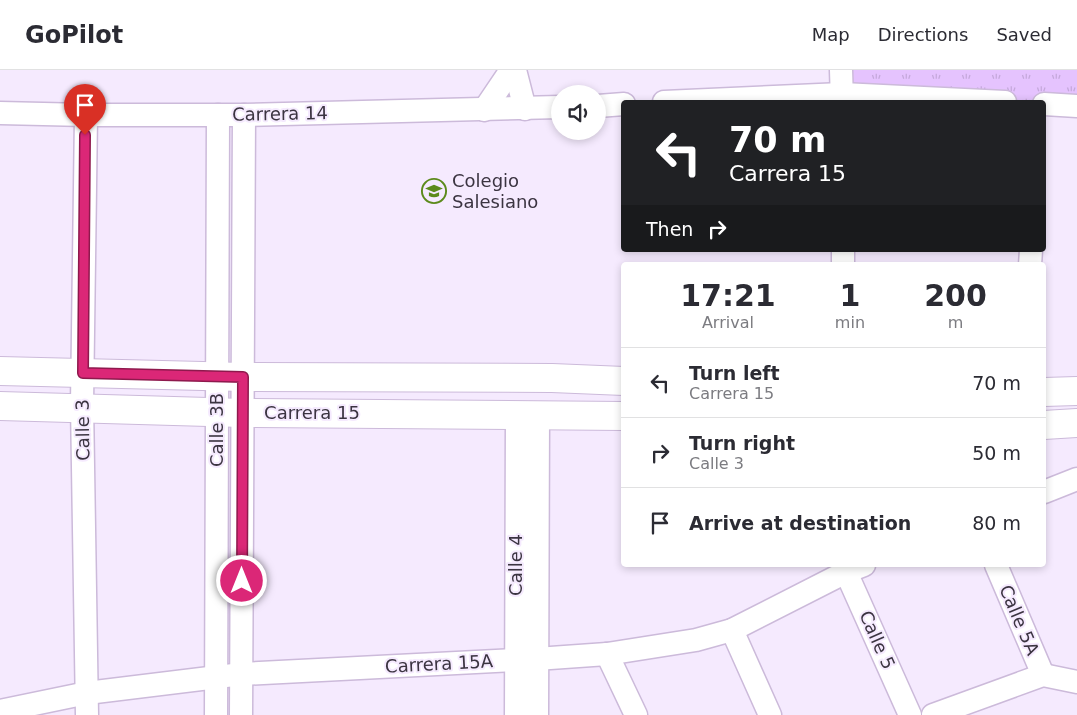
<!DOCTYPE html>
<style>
body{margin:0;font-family:"DejaVu Sans",sans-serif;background:#f7f7f7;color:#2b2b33;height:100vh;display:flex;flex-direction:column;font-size:19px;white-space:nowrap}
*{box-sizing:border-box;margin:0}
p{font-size:16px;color:#7c7c81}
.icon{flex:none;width:28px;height:28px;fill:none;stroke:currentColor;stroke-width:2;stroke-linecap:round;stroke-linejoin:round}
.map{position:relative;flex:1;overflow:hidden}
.sheet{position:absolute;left:621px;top:192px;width:425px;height:305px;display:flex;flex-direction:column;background:#fff;border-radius:5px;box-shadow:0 2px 8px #0003}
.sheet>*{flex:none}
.banner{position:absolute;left:621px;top:30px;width:425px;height:152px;border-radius:5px;box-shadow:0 2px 8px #0003;background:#202124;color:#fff;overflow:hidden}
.tools{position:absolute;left:551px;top:15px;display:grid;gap:10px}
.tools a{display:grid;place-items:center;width:55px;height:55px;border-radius:50%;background:#fff;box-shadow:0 2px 8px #0003;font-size:25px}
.pin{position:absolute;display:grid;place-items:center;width:42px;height:42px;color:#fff;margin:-51px -21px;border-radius:50% 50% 50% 0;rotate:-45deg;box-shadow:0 0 5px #0007}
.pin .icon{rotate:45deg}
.me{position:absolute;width:55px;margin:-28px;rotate:0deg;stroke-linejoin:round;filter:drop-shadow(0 0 4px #0008)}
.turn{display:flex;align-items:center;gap:18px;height:105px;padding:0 25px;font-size:22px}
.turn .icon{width:65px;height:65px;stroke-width:2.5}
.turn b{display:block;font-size:35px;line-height:42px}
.then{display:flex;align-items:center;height:48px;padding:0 25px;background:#0003;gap:10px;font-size:19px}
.eta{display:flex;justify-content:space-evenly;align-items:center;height:85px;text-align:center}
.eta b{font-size:30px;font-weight:800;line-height:35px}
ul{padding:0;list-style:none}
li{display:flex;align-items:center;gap:15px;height:70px;padding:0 25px;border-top:1px solid #e1e1e2}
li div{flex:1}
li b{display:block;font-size:19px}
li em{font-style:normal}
header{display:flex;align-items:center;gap:30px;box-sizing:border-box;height:70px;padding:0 25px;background:#fff;border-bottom:1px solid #e1e1e2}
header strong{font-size:24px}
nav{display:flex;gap:28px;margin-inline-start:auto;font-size:18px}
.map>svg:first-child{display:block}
.park{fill:url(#park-tufts)}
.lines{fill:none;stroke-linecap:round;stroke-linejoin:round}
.minor-casing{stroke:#ccbada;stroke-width:25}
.primary-casing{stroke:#ccbada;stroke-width:30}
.minor{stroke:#fff;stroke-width:22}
.primary{stroke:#fff;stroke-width:28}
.route-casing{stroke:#8e194d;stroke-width:12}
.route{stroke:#db2777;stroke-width:9}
.labels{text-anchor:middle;stroke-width:4;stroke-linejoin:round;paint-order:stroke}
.street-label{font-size:18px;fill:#3b3441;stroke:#f5eafe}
.poi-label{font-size:18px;fill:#3b3441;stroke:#f5eafe;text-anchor:start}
</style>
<header>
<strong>GoPilot</strong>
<nav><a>Map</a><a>Directions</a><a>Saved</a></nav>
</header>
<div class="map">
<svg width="1077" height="645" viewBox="0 0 1077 645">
<defs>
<pattern id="park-tufts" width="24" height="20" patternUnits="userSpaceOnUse" patternTransform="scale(1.25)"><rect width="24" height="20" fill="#e5c3fe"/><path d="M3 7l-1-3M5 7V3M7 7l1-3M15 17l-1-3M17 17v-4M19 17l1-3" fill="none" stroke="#c5a8db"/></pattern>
</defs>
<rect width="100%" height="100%" fill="#f5eafe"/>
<path class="park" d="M 841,0 L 1077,0 L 1077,36 L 1044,32 L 1005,32 L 842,24 Z"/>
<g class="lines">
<defs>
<g id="minor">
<path d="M 515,0 L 525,39"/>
<path d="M 841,0 L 842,32"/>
<path d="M 664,32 L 842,24 L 1005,32"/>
<path d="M 1044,34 L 1077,36"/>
<path d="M 598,36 L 624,34"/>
<path d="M 484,40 L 511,0"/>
<path d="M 0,43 L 86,45 L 244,45 L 560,37"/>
<path d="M 86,45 L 82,334 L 87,645"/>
<path d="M 843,180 L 843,195"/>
<path d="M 1030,195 L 1031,180"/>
<path d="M 1044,422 L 1077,409"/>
<path d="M 846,495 L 846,502 L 910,645"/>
<path d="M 996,495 L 1043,605"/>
<path d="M 732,560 L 770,645"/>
<path d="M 607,584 L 636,645"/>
<path d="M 0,641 L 87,623 L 242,604 L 536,589 L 607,584 L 696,570 L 732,560 L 846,502 L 864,495"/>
<path d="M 216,645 L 218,45"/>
<path d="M 241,645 L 244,45"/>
<path d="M 516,645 L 517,345"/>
<path d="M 537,645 L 538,345"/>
<path d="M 933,645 L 1043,605 L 1077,612"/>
</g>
<g id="primary">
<path d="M 0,301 L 243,307 L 552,308 L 624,311"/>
<path d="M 1044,322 L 1077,321"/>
<path d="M 0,336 L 243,343 L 624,346"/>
<path d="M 1044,355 L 1077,353"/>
</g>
</defs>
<use href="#minor" class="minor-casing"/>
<use href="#primary" class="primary-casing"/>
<use href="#minor" class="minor"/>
<use href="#primary" class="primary"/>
</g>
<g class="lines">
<defs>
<path id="route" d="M 85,65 L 83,303 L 243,307 L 242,511"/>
</defs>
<use href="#route" class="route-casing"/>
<use href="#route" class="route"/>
</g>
<defs>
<symbol id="school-ring" viewBox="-11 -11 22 22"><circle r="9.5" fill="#f5eafe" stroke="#5c8a1b" stroke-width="1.5"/><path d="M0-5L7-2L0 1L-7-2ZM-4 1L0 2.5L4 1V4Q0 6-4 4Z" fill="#5c8a1b"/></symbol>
</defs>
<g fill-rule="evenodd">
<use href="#school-ring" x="420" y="107" width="28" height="28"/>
</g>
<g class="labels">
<g class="street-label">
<text transform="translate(280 44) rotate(-1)" y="6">Carrera 14</text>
<text x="312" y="349">Carrera 15</text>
<text transform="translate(83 360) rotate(-91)" y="6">Calle 3</text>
<text transform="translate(217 360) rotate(-90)" y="6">Calle 3B</text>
<text transform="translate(516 495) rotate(-90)" y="6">Calle 4</text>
<text transform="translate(1019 550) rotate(67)" y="6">Calle 5A</text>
<text transform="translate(877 570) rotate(66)" y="6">Calle 5</text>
<text transform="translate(439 594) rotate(-3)" y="6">Carrera 15A</text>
</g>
<g class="poi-label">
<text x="452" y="117">Colegio<tspan x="452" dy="21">Salesiano</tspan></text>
</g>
</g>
</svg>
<div class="tools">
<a><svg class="icon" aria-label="sound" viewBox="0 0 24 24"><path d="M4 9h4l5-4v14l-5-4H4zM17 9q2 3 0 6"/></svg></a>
</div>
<div class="pin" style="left:85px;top:65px;background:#d93025"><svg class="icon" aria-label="arrive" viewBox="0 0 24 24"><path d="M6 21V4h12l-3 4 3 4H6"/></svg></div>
<svg class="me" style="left:242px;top:511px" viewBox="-20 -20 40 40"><circle r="17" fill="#db2777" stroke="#fff" stroke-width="3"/><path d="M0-11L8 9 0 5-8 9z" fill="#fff"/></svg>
<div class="banner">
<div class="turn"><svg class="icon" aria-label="left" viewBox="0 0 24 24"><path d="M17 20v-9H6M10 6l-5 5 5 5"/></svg><div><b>70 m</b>Carrera 15</div></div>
<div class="then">Then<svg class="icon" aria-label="right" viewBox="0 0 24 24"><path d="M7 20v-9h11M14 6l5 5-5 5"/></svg></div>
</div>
<section class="sheet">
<div class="eta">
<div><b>17:21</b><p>Arrival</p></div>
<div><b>1</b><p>min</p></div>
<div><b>200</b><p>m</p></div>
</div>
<ul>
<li><svg class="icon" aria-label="left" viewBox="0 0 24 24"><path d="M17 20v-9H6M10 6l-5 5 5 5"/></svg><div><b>Turn left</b><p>Carrera 15</p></div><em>70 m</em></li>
<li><svg class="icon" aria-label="right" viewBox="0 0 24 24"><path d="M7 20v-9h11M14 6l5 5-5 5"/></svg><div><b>Turn right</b><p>Calle 3</p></div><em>50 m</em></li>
<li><svg class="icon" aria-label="arrive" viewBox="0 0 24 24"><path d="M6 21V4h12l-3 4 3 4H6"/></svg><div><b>Arrive at destination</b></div><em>80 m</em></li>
</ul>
</section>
</div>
